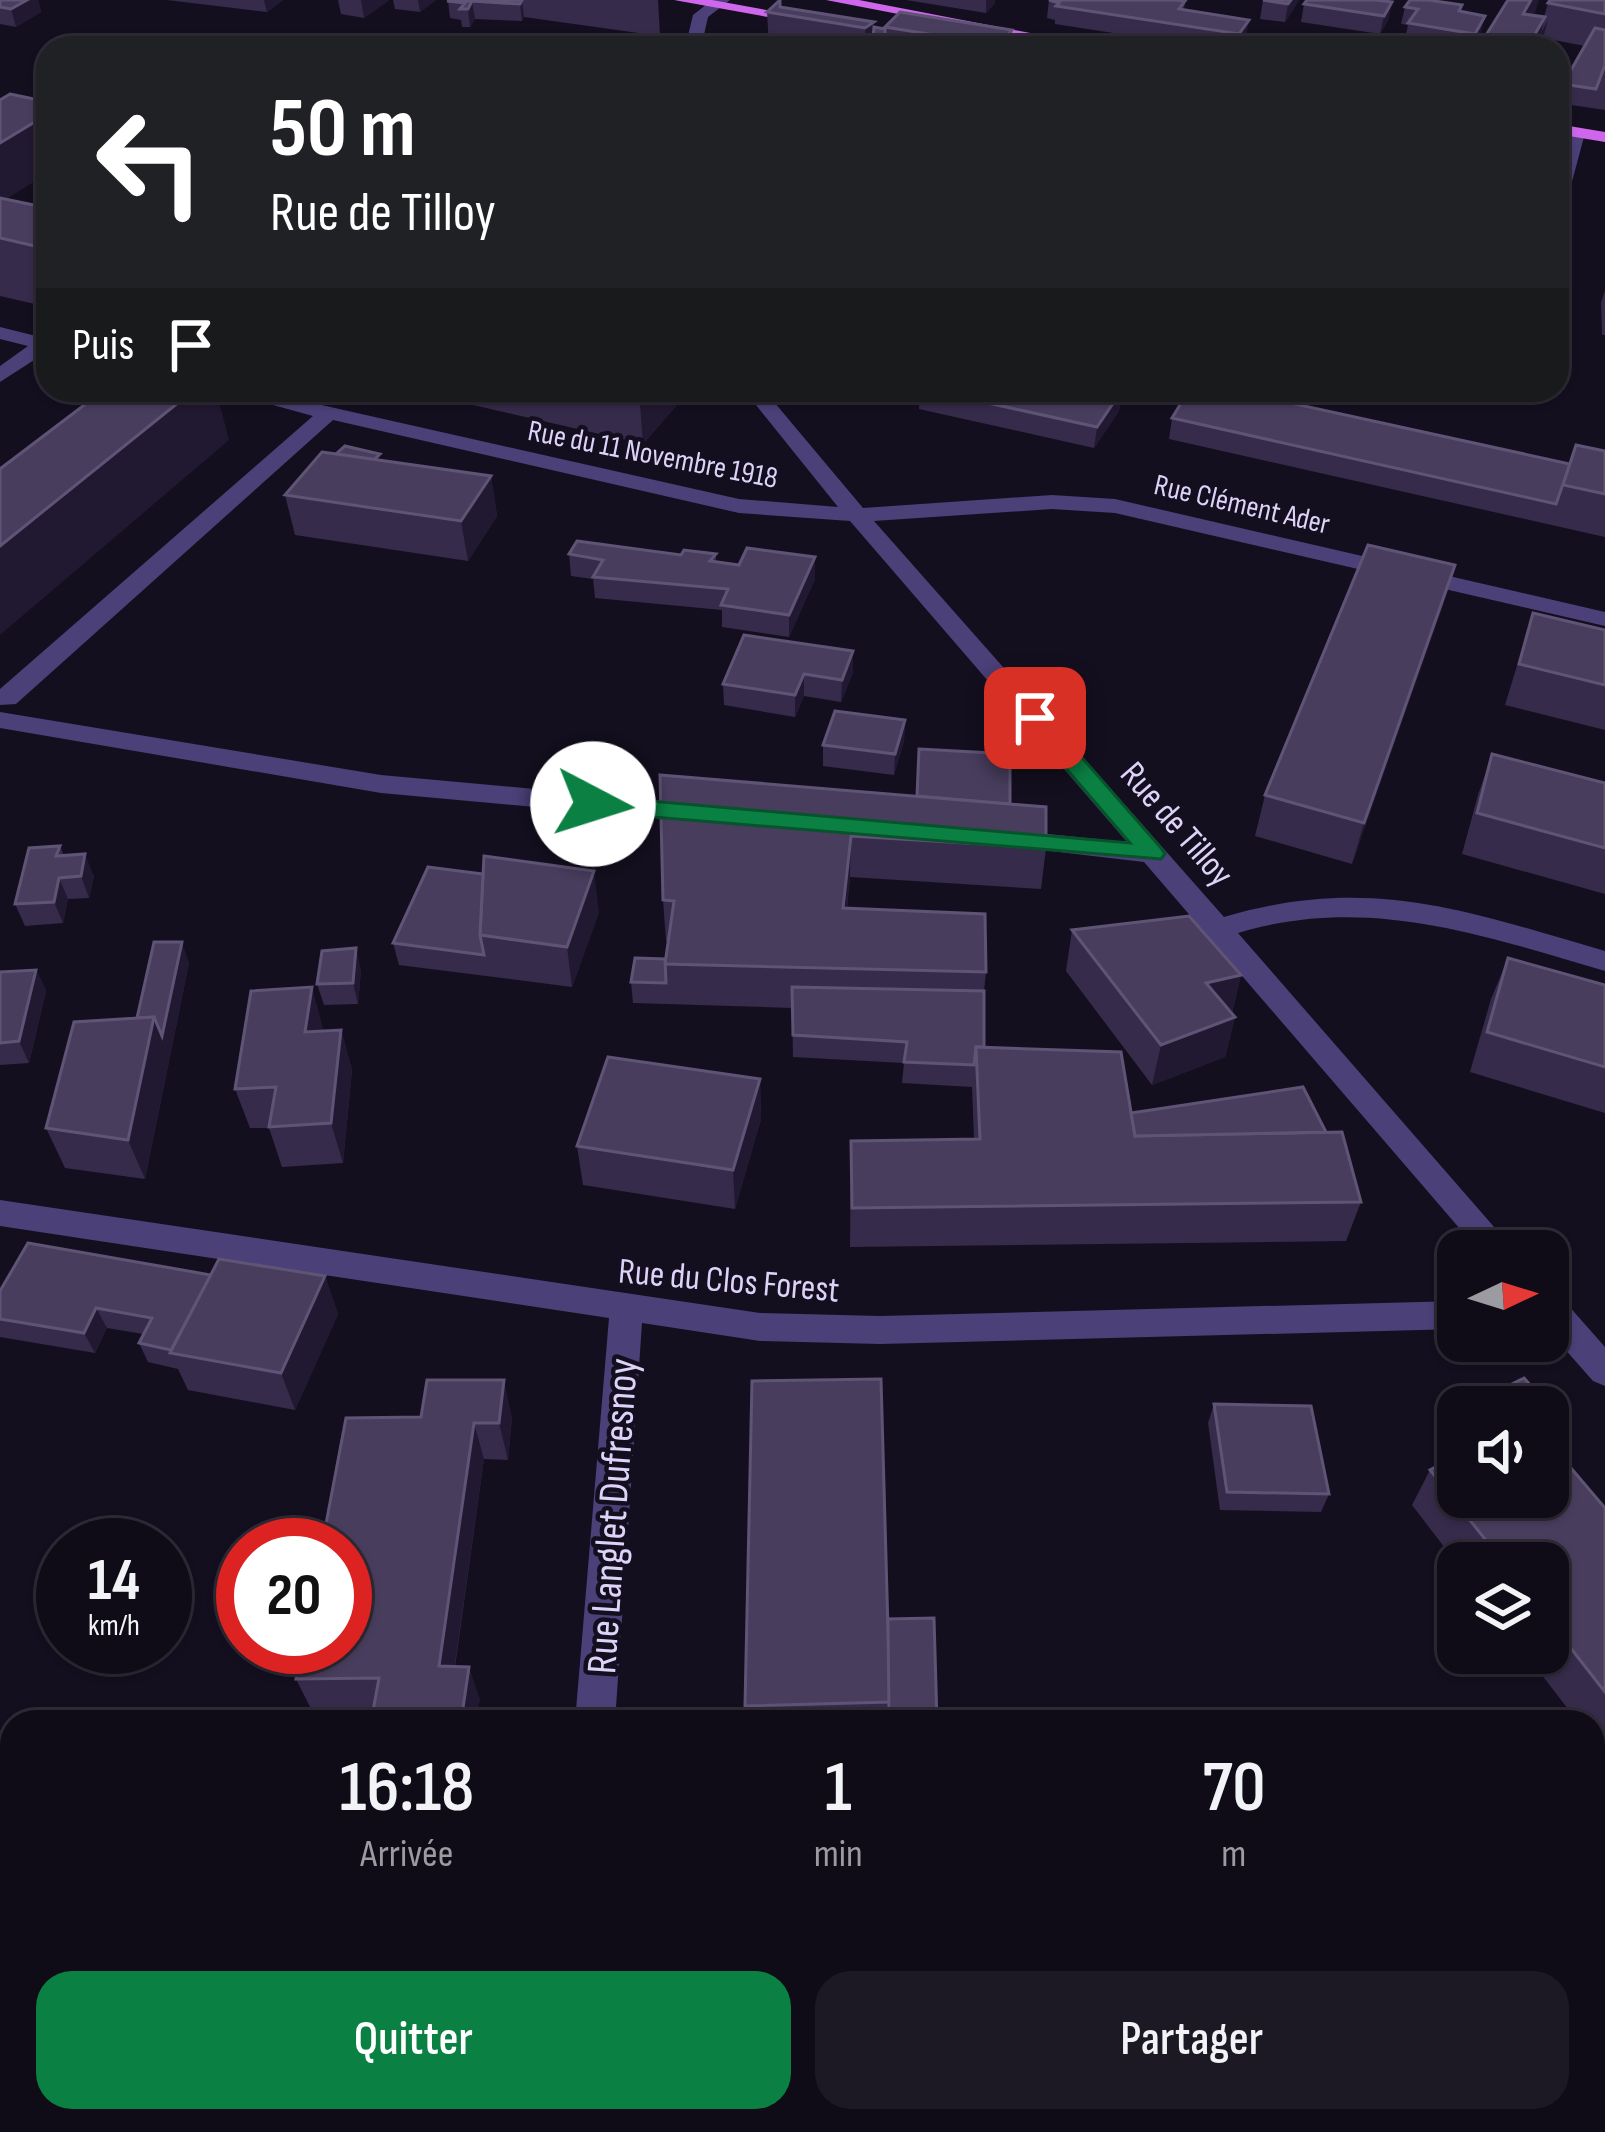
<!DOCTYPE html>
<html lang="fr">
<meta charset="utf-8">
<style>
body{margin:0;font-family:"Sofia Sans Condensed",sans-serif;background:#1d1924;color:#f1f3f6;height:100vh;display:flex;flex-direction:column;font-size:45px;white-space:nowrap}
*{box-sizing:border-box;margin:0}
p{font-size:39px;color:#9b9ba1}
.icon{flex:none;width:66px;height:66px;fill:none;stroke:currentColor;stroke-width:2;stroke-linecap:round;stroke-linejoin:round}
.map{position:relative;flex:1;overflow:hidden}
.sheet{position:absolute;left:0px;top:1710px;width:1605px;height:423px;display:flex;flex-direction:column;background:#0f0b17;border-radius:36px 36px 0 0;box-shadow:0 3px 9px #0004,0 0 0 3px #2f2b36}
.sheet>*{flex:none}
.hud{position:absolute;left:36px;top:36px;width:1533px;height:366px;border-radius:36px;box-shadow:0 3px 9px #0004,0 0 0 3px #2f2b36;background:#202124;color:#fff;overflow:hidden}
.needle{width:78px;rotate:86deg}
.controls{position:absolute;left:1437px;top:1230px;display:grid;gap:24px}
.controls a{display:grid;place-items:center;width:132px;height:132px;border-radius:24px;background:#0f0b17;box-shadow:0 3px 9px #0004,0 0 0 3px #2f2b36;font-size:60px}
.speed{position:absolute;left:36px;top:1518px;display:flex;gap:24px;font-size:60px;font-weight:700;text-align:center}
.speed>*{display:grid;place-content:center;width:156px;height:156px;border-radius:50%;background:#0f0b17;box-shadow:0 3px 9px #0004,0 0 0 3px #2f2b36;line-height:1}
.speed small{font-size:30px;font-weight:400}
.speed .limit{border:18px solid #d22;background:#fff;color:#111}
.pin{position:absolute;display:grid;place-items:center;width:102px;height:102px;color:#fff;margin:-51px;border-radius:24px;box-shadow:0 6px 18px #0006}
.me{position:absolute;width:132px;margin:-66px;rotate:95deg;stroke-linejoin:round;filter:drop-shadow(0 0 9px #0008)}
.turn{display:flex;align-items:center;gap:42px;height:252px;padding:0 36px;font-size:54px}
.turn .icon{width:156px;height:156px;stroke-width:2.5}
.turn b{display:block;font-size:84px;line-height:102px}
.then{display:flex;align-items:center;height:114px;padding:0 36px;background:#0003;gap:24px;font-size:45px}
.eta{display:flex;justify-content:space-evenly;align-items:center;height:204px;text-align:center}
.eta b{font-size:72px;font-weight:600;line-height:84px}
.action{display:flex;gap:24px;margin-top:auto;padding:24px 36px}
.action a{flex:1;height:138px;border-radius:36px;background:#0b8043;color:#fff;font-size:48px;font-weight:600;line-height:138px;text-align:center}
.action a+a{background:#1d1924;color:#f1f3f6}
.map>svg:first-child{display:block}
.lines{fill:none;stroke-linecap:round;stroke-linejoin:round}
.minor{fill:#4b4078;fill-rule:evenodd}
.major{fill:#ce67eb;fill-rule:evenodd}
.wall{fill:#362b4a}
.shaded-wall{fill:#211831}
.building{fill:#483d5d;stroke:#5f5475;stroke-width:3}
.route{fill:#0b8043;stroke:#07532c;stroke-width:3}
.labels{text-anchor:middle;stroke-width:9;stroke-linejoin:round;paint-order:stroke}
.far-street-label{font-size:30px;fill:#ddd3f9;stroke:#140f1f}
.street-label{font-size:36px;fill:#ddd3f9;stroke:#140f1f}
.near-street-label{font-size:42px;fill:#ddd3f9;stroke:#140f1f}
</style>
<div class="map">
<svg width="1605" height="2132" viewBox="0 0 1605 2132">
<rect width="100%" height="100%" fill="#140f1f"/>
<g class="lines">
<g class="minor">
<path d="M 712,0 L 730,0 L 708,17 L 701,48 L 685,48 L 693,15 Z"/>
<path d="M 1577,128 L 1585,133 L 1566,204 L 1557,209 L 1557,173 L 1569,133 Z"/>
<path d="M 0,327 L 48,339 L 48,351 L 0,382 L 0,366 L 28,346 L 0,339 Z"/>
<path d="M 218,390 L 255,390 L 739,499 L 838,507 L 744,390 L 764,390 L 863,508 L 1052,495 L 1115,499 L 1605,612 L 1605,626 L 1115,513 L 1052,509 L 874,521 L 1224,917 C 1369,874 1467,911 1605,951 L 1605,971 C 1482,935 1366,894 1238,933 L 1515,1251 L 1479,1251 L 1144,862 L 1000,845 L 996,839 L 1009,830 L 1127,842 L 850,521 L 739,513 L 333,420 L 16,704 L 0,705 L 0,689 L 313,416 Z"/>
<path d="M 0,712 L 381,775 L 698,804 L 711,813 L 698,822 L 381,793 L 0,728 Z"/>
<path d="M 0,1200 L 760,1313 L 880,1316 L 1458,1301 L 1458,1329 L 880,1344 L 760,1341 L 642,1323 L 615,1722 L 575,1722 L 609,1318 L 0,1226 Z"/>
<path d="M 1548,1292 L 1560,1296 L 1605,1347 L 1605,1386 L 1593,1381 L 1548,1330 Z"/>
<path d="M 637,2121 L 682,2121 L 686,2132 L 641,2132 Z"/>
</g>
<g class="major">
<path d="M 674,0 L 712,0 L 815,19 L 807,24 Z"/>
<path d="M 826,0 L 859,0 L 1108,48 L 1074,48 Z"/>
<path d="M 1557,124 L 1605,132 L 1605,142 L 1557,134 Z"/>
</g>
</g>
<g class="wall">
<path d="M 0,0 L 38,0 L 41,12 L 16,27 L 0,24 Z"/>
<path d="M 167,0 L 283,0 L 267,12 Z"/>
<path d="M 338,0 L 387,0 L 388,1 L 364,18 L 341,14 Z"/>
<path d="M 393,0 L 436,0 L 420,12 L 395,9 Z"/>
<path d="M 448,0 L 658,0 L 660,36 L 524,17 L 522,21 L 475,19 L 470,27 L 462,27 L 461,20 L 450,18 Z"/>
<path d="M 906,0 L 995,0 L 995,3 L 986,13 Z"/>
<path d="M 1049,0 L 1185,1 L 1184,10 L 1246,38 L 1239,48 L 1210,48 L 1055,24 L 1055,20 L 1047,18 Z"/>
<path d="M 1263,0 L 1299,0 L 1285,22 L 1260,19 Z"/>
<path d="M 1605,0 L 1605,110 L 1558,103 L 1563,84 L 1585,46 L 1543,38 L 1538,48 L 1478,48 L 1536,10 L 1533,15 L 1544,17 L 1548,3 Z"/>
<path d="M 1392,2 L 1388,20 L 1380,34 L 1301,22 L 1304,4 Z"/>
<path d="M 781,7 L 885,29 L 885,27 L 1012,30 L 1011,47 L 1019,48 L 781,48 L 769,46 L 767,12 Z"/>
<path d="M 1405,7 L 1461,12 L 1481,33 L 1473,48 L 1447,48 L 1413,42 L 1412,45 L 1405,38 L 1408,25 L 1401,24 Z"/>
<path d="M 0,100 L 6,199 L 48,208 L 48,307 L 0,296 Z"/>
<path d="M 1605,290 L 1605,335 L 1602,335 L 1601,303 Z"/>
<path d="M 408,390 L 675,390 L 676,406 L 643,444 Z"/>
<path d="M 920,390 L 1122,390 L 1119,411 L 1094,448 L 919,409 Z"/>
<path d="M 1172,418 L 1570,464 L 1605,451 L 1605,537 L 1169,439 Z"/>
<path d="M 381,461 L 491,476 L 497,516 L 468,561 L 295,535 L 285,495 Z"/>
<path d="M 569,554 L 681,555 L 716,554 L 716,562 L 815,579 L 789,637 L 722,627 L 722,610 L 595,598 L 593,579 L 571,576 Z"/>
<path d="M 1455,565 L 1352,864 L 1255,836 L 1265,795 Z"/>
<path d="M 1533,613 L 1605,630 L 1605,730 L 1505,705 Z"/>
<path d="M 744,635 L 853,672 L 841,702 L 804,696 L 795,717 L 724,705 L 723,684 Z"/>
<path d="M 905,720 L 904,741 L 894,775 L 823,766 L 823,745 Z"/>
<path d="M 1492,754 L 1605,783 L 1605,894 L 1462,854 L 1478,795 Z"/>
<path d="M 660,775 L 1010,804 L 1046,848 L 1041,889 L 850,877 L 847,908 L 986,972 L 984,991 L 984,1047 L 1131,1113 L 1361,1202 L 1346,1241 L 850,1247 L 851,1141 L 974,1139 L 972,1087 L 902,1083 L 904,1063 L 793,1057 L 792,1008 L 633,1003 L 631,982 L 665,959 L 668,941 L 666,941 L 663,900 Z"/>
<path d="M 60,846 L 64,856 L 94,876 L 89,898 L 68,899 L 63,923 L 25,926 L 15,904 Z"/>
<path d="M 599,912 L 572,987 L 399,965 L 393,943 Z"/>
<path d="M 1072,930 L 1241,975 L 1232,1013 L 1235,1017 L 1225,1057 L 1152,1085 L 1066,971 Z"/>
<path d="M 1508,958 L 1605,985 L 1605,1113 L 1470,1072 L 1491,999 Z"/>
<path d="M 189,963 L 145,1179 L 65,1168 L 46,1128 L 137,1018 Z"/>
<path d="M 36,970 L 46,991 L 29,1063 L 0,1065 L 0,972 Z"/>
<path d="M 361,970 L 358,1004 L 324,1005 L 317,984 Z"/>
<path d="M 323,1028 L 323,1031 L 341,1030 L 352,1070 L 343,1163 L 282,1167 L 269,1128 L 250,1128 L 235,1089 Z"/>
<path d="M 760,1079 L 761,1119 L 735,1209 L 583,1185 L 577,1146 Z"/>
<path d="M 211,1275 L 325,1276 L 338,1314 L 295,1410 L 188,1390 L 178,1369 L 148,1362 L 139,1343 L 143,1334 L 107,1328 L 95,1353 L 0,1337 L 0,1291 Z"/>
<path d="M 1214,1404 L 1329,1494 L 1321,1512 L 1220,1510 L 1208,1423 Z"/>
<path d="M 1458,1415 L 1458,1497 L 1605,1508 L 1605,1735 L 1593,1742 L 1593,1722 L 1578,1722 L 1525,1653 L 1548,1653 L 1548,1563 L 1458,1563 L 1458,1565 L 1412,1505 L 1430,1470 L 1453,1458 L 1442,1445 Z"/>
<path d="M 512,1417 L 508,1460 L 484,1459 L 455,1667 L 480,1699 L 373,1710 L 312,1711 L 296,1679 L 346,1418 Z"/>
<path d="M 888,1619 L 937,1722 L 746,1722 L 745,1706 Z"/>
<path d="M 874,2121 L 1085,2121 L 1093,2132 L 880,2132 Z"/>
</g>
<g class="shaded-wall">
<path d="M 27,0 L 38,0 L 41,12 L 16,27 L 11,9 Z"/>
<path d="M 264,0 L 283,0 L 267,12 Z"/>
<path d="M 361,0 L 387,0 L 388,1 L 364,18 Z"/>
<path d="M 418,0 L 436,0 L 420,12 Z"/>
<path d="M 522,0 L 524,17 L 522,21 L 520,4 Z"/>
<path d="M 986,0 L 995,0 L 995,3 L 986,13 Z"/>
<path d="M 1291,0 L 1299,0 L 1285,22 L 1288,4 Z"/>
<path d="M 1531,0 L 1539,0 L 1536,10 L 1524,31 L 1523,14 Z"/>
<path d="M 472,1 L 475,19 L 470,27 L 468,9 Z"/>
<path d="M 1392,2 L 1388,20 L 1380,34 L 1384,16 Z"/>
<path d="M 1485,16 L 1481,33 L 1472,48 L 1475,34 Z"/>
<path d="M 1545,17 L 1541,33 L 1548,20 L 1543,38 L 1538,48 L 1527,48 Z"/>
<path d="M 1249,20 L 1246,38 L 1239,48 L 1237,48 L 1239,34 Z"/>
<path d="M 874,22 L 873,48 L 865,48 L 865,28 Z"/>
<path d="M 1012,30 L 1011,48 L 996,48 Z"/>
<path d="M 48,114 L 48,173 L 0,203 L 0,143 Z"/>
<path d="M 194,390 L 216,390 L 229,440 L 0,635 L 0,546 Z"/>
<path d="M 639,390 L 675,390 L 676,406 L 643,444 Z"/>
<path d="M 1122,390 L 1119,411 L 1094,448 L 1097,427 Z"/>
<path d="M 491,476 L 497,516 L 468,561 L 461,521 Z"/>
<path d="M 815,557 L 815,579 L 789,637 L 789,615 Z"/>
<path d="M 1455,565 L 1443,606 L 1352,864 L 1364,823 Z"/>
<path d="M 853,651 L 853,672 L 841,702 L 842,680 Z"/>
<path d="M 804,674 L 804,696 L 795,717 L 795,695 Z"/>
<path d="M 905,720 L 904,741 L 894,775 L 895,754 Z"/>
<path d="M 851,836 L 850,877 L 842,949 L 843,908 Z"/>
<path d="M 85,854 L 94,876 L 89,898 L 81,876 Z"/>
<path d="M 594,871 L 599,912 L 572,987 L 567,947 Z"/>
<path d="M 59,878 L 68,899 L 63,923 L 54,902 Z"/>
<path d="M 182,942 L 189,963 L 145,1179 L 128,1140 L 154,1017 Z"/>
<path d="M 356,948 L 361,970 L 358,1004 L 353,983 Z"/>
<path d="M 36,970 L 46,991 L 29,1063 L 19,1041 Z"/>
<path d="M 1241,975 L 1231,1016 L 1206,983 Z"/>
<path d="M 312,987 L 323,1028 L 320,1050 L 305,1032 Z"/>
<path d="M 1235,1017 L 1225,1057 L 1152,1085 L 1161,1045 Z"/>
<path d="M 341,1030 L 352,1070 L 343,1163 L 331,1123 Z"/>
<path d="M 760,1079 L 761,1119 L 735,1209 L 733,1170 Z"/>
<path d="M 325,1276 L 338,1314 L 295,1410 L 281,1373 Z"/>
<path d="M 96,1308 L 107,1328 L 95,1353 L 84,1333 Z"/>
<path d="M 504,1380 L 512,1417 L 508,1460 L 499,1423 Z"/>
<path d="M 474,1423 L 484,1459 L 450,1698 L 439,1666 Z"/>
<path d="M 469,1667 L 480,1699 L 476,1722 L 461,1722 Z"/>
</g>
<g class="building">
<path d="M 0,0 L 27,0 L 11,9 L 0,7 Z"/>
<path d="M 522,0 L 520,4 L 472,1 L 468,9 L 460,9 L 465,3 L 447,1 Z"/>
<path d="M 780,0 L 780,7 L 874,22 L 865,28 L 767,12 Z"/>
<path d="M 1049,0 L 1176,0 L 1185,1 L 1179,9 L 1249,20 L 1239,34 L 1056,6 L 1059,3 Z"/>
<path d="M 1263,0 L 1291,0 L 1288,4 Z"/>
<path d="M 1307,0 L 1376,0 L 1392,2 L 1384,16 L 1304,4 Z"/>
<path d="M 1410,0 L 1428,0 L 1462,5 L 1459,11 L 1485,16 L 1475,34 L 1408,23 L 1418,9 L 1405,7 Z"/>
<path d="M 1508,0 L 1531,0 L 1523,14 L 1545,17 L 1527,48 L 1478,48 Z"/>
<path d="M 1550,0 L 1605,0 L 1605,14 L 1548,3 Z"/>
<path d="M 900,12 L 1012,30 L 996,48 L 934,48 L 940,36 L 885,27 Z"/>
<path d="M 874,27 L 885,29 L 885,40 L 873,38 Z"/>
<path d="M 1595,28 L 1605,30 L 1605,65 L 1596,89 L 1563,84 Z"/>
<path d="M 1398,37 L 1413,39 L 1411,44 L 1416,45 L 1414,48 L 1390,48 Z"/>
<path d="M 768,44 L 769,48 L 716,48 L 716,45 Z"/>
<path d="M 10,94 L 48,102 L 48,114 L 0,143 L 0,100 Z"/>
<path d="M 0,198 L 48,208 L 48,249 L 0,238 Z"/>
<path d="M 104,390 L 194,390 L 0,546 L 0,469 Z"/>
<path d="M 929,390 L 1122,390 L 1097,427 Z"/>
<path d="M 1189,390 L 1231,390 L 1570,464 L 1556,504 L 1172,418 Z"/>
<path d="M 1576,445 L 1605,451 L 1605,494 L 1563,485 Z"/>
<path d="M 345,446 L 380,454 L 374,460 L 336,454 Z"/>
<path d="M 322,452 L 491,476 L 461,521 L 285,495 Z"/>
<path d="M 577,541 L 681,555 L 684,550 L 716,554 L 710,561 L 739,565 L 747,548 L 815,557 L 789,615 L 721,605 L 728,589 L 593,577 L 603,560 L 569,554 Z"/>
<path d="M 1368,545 L 1455,565 L 1364,823 L 1265,795 Z"/>
<path d="M 1533,613 L 1605,630 L 1605,685 L 1519,664 Z"/>
<path d="M 744,635 L 853,651 L 842,680 L 804,674 L 795,695 L 723,684 Z"/>
<path d="M 835,711 L 905,720 L 895,754 L 823,745 Z"/>
<path d="M 919,749 L 1010,754 L 1010,804 L 917,796 Z"/>
<path d="M 1492,754 L 1605,783 L 1605,848 L 1477,813 Z"/>
<path d="M 660,775 L 1046,807 L 1046,848 L 851,836 L 843,908 L 985,914 L 986,972 L 665,964 L 674,901 L 663,900 Z"/>
<path d="M 60,846 L 56,856 L 85,854 L 81,876 L 59,878 L 54,902 L 15,904 L 29,848 Z"/>
<path d="M 484,856 L 594,871 L 567,947 L 480,935 Z"/>
<path d="M 428,867 L 483,874 L 480,935 L 484,955 L 393,943 Z"/>
<path d="M 1189,916 L 1241,975 L 1206,983 L 1235,1017 L 1161,1045 L 1072,930 Z"/>
<path d="M 154,942 L 182,942 L 162,1036 L 154,1017 L 137,1018 Z"/>
<path d="M 356,948 L 353,983 L 317,984 L 322,951 Z"/>
<path d="M 635,958 L 665,959 L 666,983 L 631,982 Z"/>
<path d="M 1508,958 L 1605,985 L 1605,1067 L 1487,1032 Z"/>
<path d="M 36,970 L 19,1041 L 0,1043 L 0,972 Z"/>
<path d="M 312,987 L 305,1032 L 341,1030 L 331,1123 L 269,1127 L 276,1087 L 235,1089 L 251,991 Z"/>
<path d="M 792,987 L 984,991 L 984,1047 L 976,1047 L 974,1065 L 904,1062 L 907,1042 L 793,1035 Z"/>
<path d="M 154,1017 L 128,1140 L 46,1128 L 74,1022 Z"/>
<path d="M 976,1047 L 1121,1052 L 1135,1136 L 1342,1132 L 1361,1202 L 852,1208 L 851,1141 L 980,1139 Z"/>
<path d="M 608,1057 L 760,1079 L 733,1170 L 577,1146 Z"/>
<path d="M 1303,1087 L 1326,1132 L 1135,1136 L 1131,1113 Z"/>
<path d="M 28,1243 L 211,1275 L 171,1350 L 139,1343 L 152,1318 L 96,1308 L 84,1333 L 0,1319 L 0,1291 Z"/>
<path d="M 219,1259 L 325,1276 L 281,1373 L 170,1353 Z"/>
<path d="M 1524,1378 L 1554,1412 L 1548,1416 L 1548,1407 L 1465,1407 Z"/>
<path d="M 881,1379 L 890,1702 L 745,1706 L 752,1381 Z"/>
<path d="M 427,1380 L 504,1380 L 499,1423 L 474,1423 L 439,1666 L 469,1667 L 461,1722 L 371,1722 L 379,1678 L 296,1679 L 302,1647 L 345,1647 L 345,1545 L 322,1545 L 346,1418 L 421,1417 Z"/>
<path d="M 1214,1404 L 1311,1406 L 1329,1494 L 1227,1492 Z"/>
<path d="M 1548,1441 L 1605,1508 L 1605,1692 L 1548,1619 L 1548,1563 L 1504,1563 L 1430,1470 L 1458,1455 L 1458,1497 L 1548,1497 Z"/>
<path d="M 934,1618 L 937,1722 L 746,1722 L 889,1717 L 888,1619 Z"/>
<path d="M 325,2121 L 501,2121 L 505,2132 L 328,2132 Z"/>
<path d="M 889,2121 L 1085,2121 L 1093,2132 L 896,2132 Z"/>
</g>
<path class="route" d="M 1035,711 L 1043,713 L 1161,848 L 1165,854 L 1161,859 L 593,812 L 581,804 L 593,796 L 1130,843 L 1027,723 L 1027,713 Z"/>
<g class="labels">
<g class="far-street-label">
<text transform="translate(653 454) rotate(11)" y="10">Rue du 11 Novembre 1918</text>
<text transform="translate(1242 504) rotate(13)" y="10">Rue Clément Ader</text>
</g>
<g class="street-label">
<text transform="translate(1178 823) rotate(49)" y="13">Rue de Tilloy</text>
<text transform="translate(729 1279) rotate(5)" y="13">Rue du Clos Forest</text>
</g>
<g class="near-street-label">
<text transform="translate(611 1516) rotate(-86)" y="15">Rue Langlet Dufresnoy</text>
</g>
</g>
</svg>
<div class="controls">
<a><svg class="needle" viewBox="-14 -14 28 28"><path d="M0-13l5 13h-10z" fill="#e53935"/><path d="M0 13l5-13h-10z" fill="#9b9ba1"/></svg></a>
<a><svg class="icon" aria-label="sound" viewBox="0 0 24 24"><path d="M4 9h4l5-4v14l-5-4H4zM17 9q2 3 0 6"/></svg></a>
<a><svg class="icon" aria-label="layers" viewBox="0 0 24 24"><path d="M12 4l9 5-9 5-9-5zM3 14l9 5 9-5"/></svg></a>
</div>
<div class="speed"><div>14<small>km/h</small></div><div class="limit">20</div></div>
<div class="pin" style="left:1035px;top:718px;background:#d93025"><svg class="icon" aria-label="arrive" viewBox="0 0 24 24"><path d="M6 21V4h12l-3 4 3 4H6"/></svg></div>
<svg class="me" style="left:593px;top:804px" viewBox="-20 -20 40 40"><circle r="19" fill="#fff"/><path d="M0-13L10 11 0 6-10 11z" fill="#0b8043"/></svg>
<div class="hud">
<div class="turn"><svg class="icon" aria-label="left" viewBox="0 0 24 24"><path d="M17 20v-9H6M10 6l-5 5 5 5"/></svg><div><b>50 m</b>Rue de Tilloy</div></div>
<div class="then">Puis<svg class="icon" aria-label="arrive" viewBox="0 0 24 24"><path d="M6 21V4h12l-3 4 3 4H6"/></svg></div>
</div>
<section class="sheet">
<div class="eta">
<div><b>16:18</b><p>Arrivée</p></div>
<div><b>1</b><p>min</p></div>
<div><b>70</b><p>m</p></div>
</div>
<div class="action"><a>Quitter</a><a>Partager</a></div>
</section>
</div>
